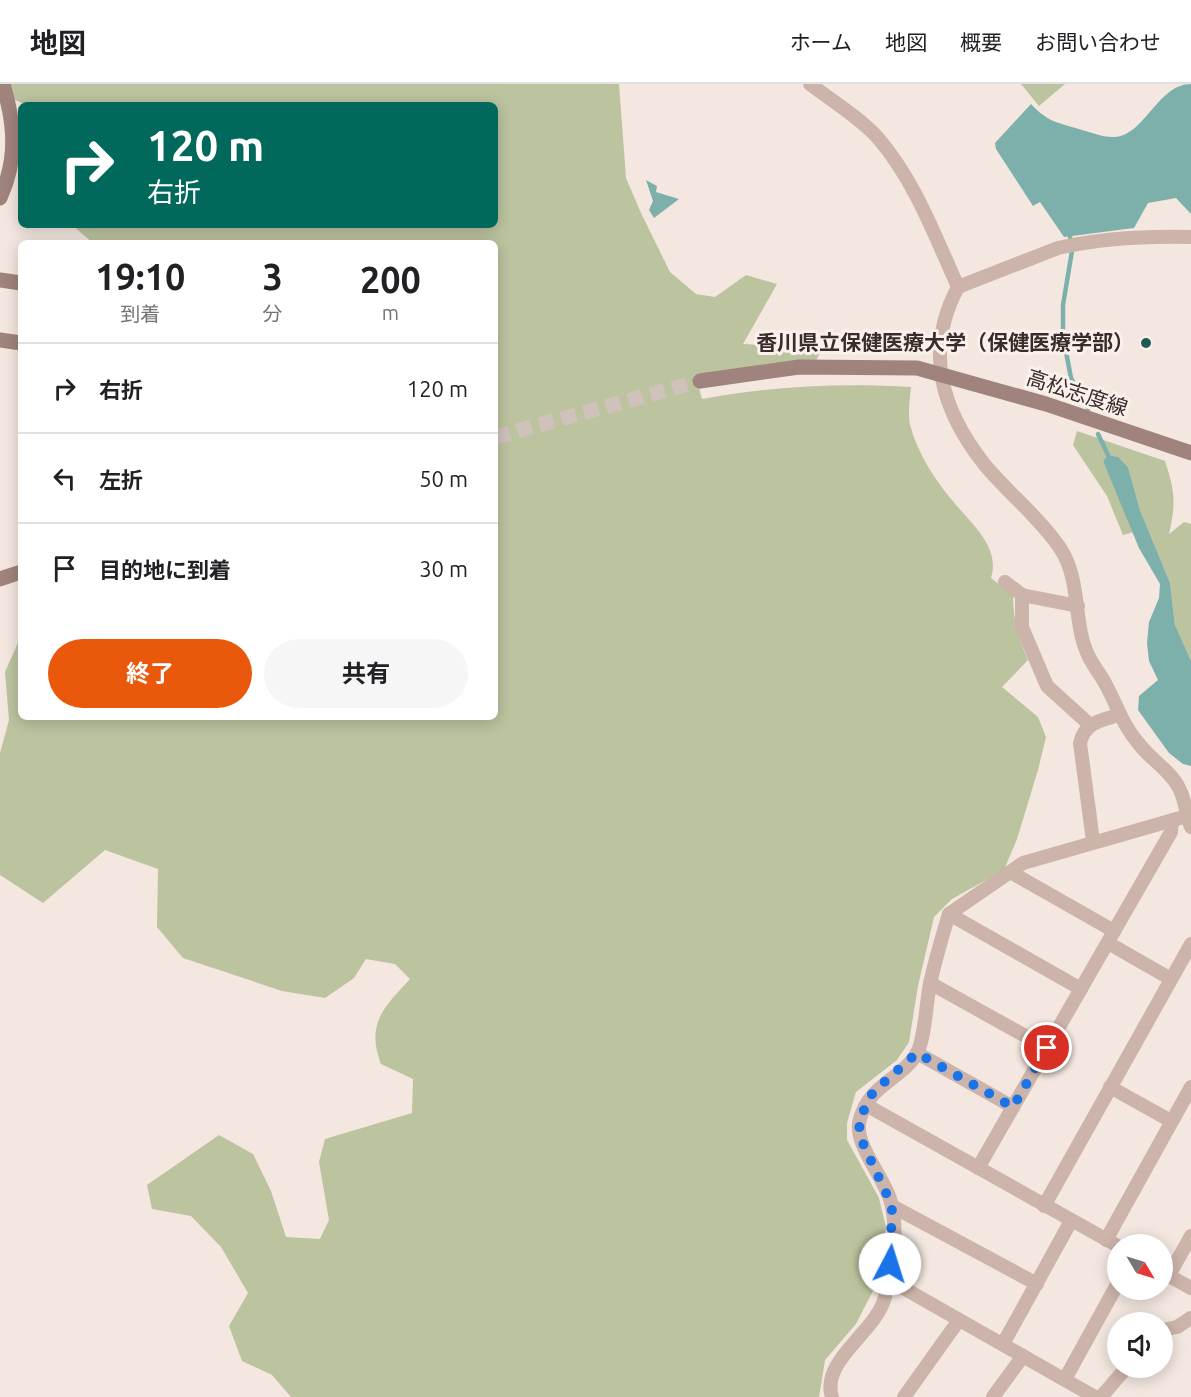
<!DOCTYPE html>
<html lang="ja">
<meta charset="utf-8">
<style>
body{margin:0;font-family:Ubuntu,"Noto Sans JP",sans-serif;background:#f6f6f6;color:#202124;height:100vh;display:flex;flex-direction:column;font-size:22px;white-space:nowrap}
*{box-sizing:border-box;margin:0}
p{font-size:20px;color:#757577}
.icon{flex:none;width:33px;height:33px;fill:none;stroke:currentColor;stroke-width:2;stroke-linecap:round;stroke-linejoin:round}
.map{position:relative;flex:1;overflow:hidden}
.details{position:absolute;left:18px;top:156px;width:480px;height:480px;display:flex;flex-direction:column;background:#fff;border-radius:9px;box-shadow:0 3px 15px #0003}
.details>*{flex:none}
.guide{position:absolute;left:18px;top:18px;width:480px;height:126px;border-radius:9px;box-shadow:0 3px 15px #0003;background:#00695c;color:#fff;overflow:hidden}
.needle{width:39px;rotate:128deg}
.tools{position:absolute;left:1107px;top:1150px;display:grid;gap:12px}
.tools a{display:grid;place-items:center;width:66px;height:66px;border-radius:50%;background:#fff;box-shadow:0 3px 15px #0003;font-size:30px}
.pin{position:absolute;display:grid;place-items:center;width:51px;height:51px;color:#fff;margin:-26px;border:3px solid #fff;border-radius:50%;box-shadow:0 2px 6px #0007}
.me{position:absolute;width:66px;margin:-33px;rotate:5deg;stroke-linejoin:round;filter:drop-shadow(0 0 4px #0008)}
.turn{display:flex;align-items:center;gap:21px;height:126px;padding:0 30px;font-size:27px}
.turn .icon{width:78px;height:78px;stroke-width:2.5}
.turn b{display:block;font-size:42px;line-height:51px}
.eta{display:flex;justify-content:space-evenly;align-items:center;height:102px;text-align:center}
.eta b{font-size:36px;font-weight:700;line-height:42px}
.primary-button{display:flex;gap:12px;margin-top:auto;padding:12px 30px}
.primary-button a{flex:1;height:69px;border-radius:36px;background:#ea580c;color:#fff;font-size:24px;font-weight:700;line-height:69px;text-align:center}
.primary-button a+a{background:#f6f6f6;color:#202124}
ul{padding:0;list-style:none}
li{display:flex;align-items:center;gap:18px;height:90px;padding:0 30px;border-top:2px solid #e0e0e0}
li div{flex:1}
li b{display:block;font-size:22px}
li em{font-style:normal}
header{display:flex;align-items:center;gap:36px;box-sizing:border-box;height:84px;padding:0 30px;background:#fff;border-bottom:2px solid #e0e0e0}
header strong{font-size:28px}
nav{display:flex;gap:33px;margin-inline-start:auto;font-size:21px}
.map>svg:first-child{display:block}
.green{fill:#bcc39f}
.water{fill:#7eb0ab}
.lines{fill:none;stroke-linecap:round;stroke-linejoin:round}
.stream{stroke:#7eb0ab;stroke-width:4.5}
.secondary-tunnel{stroke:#cec2bb;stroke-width:15;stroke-dasharray:15 8;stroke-linecap:butt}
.minor{stroke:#ccb4aa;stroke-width:14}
.secondary{stroke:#9f837c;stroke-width:15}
.route{stroke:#1a73e8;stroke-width:10;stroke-dasharray:0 18}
.poi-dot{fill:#1f5b56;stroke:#faf1ec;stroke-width:2}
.labels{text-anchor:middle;stroke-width:6;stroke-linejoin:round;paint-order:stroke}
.poi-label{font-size:21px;font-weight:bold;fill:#392c2a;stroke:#faf1ec;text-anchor:end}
.street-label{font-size:21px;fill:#392c2a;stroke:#faf1ec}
</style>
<header>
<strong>地図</strong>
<nav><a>ホーム</a><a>地図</a><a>概要</a><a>お問い合わせ</a></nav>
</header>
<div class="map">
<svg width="1191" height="1313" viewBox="0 0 1191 1313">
<rect width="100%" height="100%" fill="#f3e7df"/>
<g class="green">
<path d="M 0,0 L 619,0 L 626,94 L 641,129 L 670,188 L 696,210 L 715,213 L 746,191 L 777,200 L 743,260 L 822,264 L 816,277 L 696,293 L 702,315 C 774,302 838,299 911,303 C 910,315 907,332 911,344 C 918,369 935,396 952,416 C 970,439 1001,462 991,494 L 1013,511 C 1013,535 1018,554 1028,576 L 1002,603 L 1038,633 L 1046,653 L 1038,686 L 1017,755 L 1004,786 L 952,815 L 934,833 L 918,902 L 909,958 L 897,976 L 856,1008 L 847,1039 L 847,1056 L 879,1114 L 886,1143 L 878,1197 L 856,1240 L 825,1276 L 819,1313 L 291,1313 L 272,1291 L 242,1277 L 229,1242 L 248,1209 L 221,1163 L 191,1132 L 152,1125 L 147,1101 L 219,1051 L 253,1070 L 271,1107 L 286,1153 L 320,1155 L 329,1136 L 319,1078 L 325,1055 L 412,1029 L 413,995 L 381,980 C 366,940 383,924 410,895 L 395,880 L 366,875 L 354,894 L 325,914 L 282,907 L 183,874 L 157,843 L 158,785 L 105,766 L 43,819 L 0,791 L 0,669 L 9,636 L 5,588 L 21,552 L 21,633 L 495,633 L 495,159 L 93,159 L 72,141 L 495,141 L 495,21 L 26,21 L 0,9 Z"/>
<path d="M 1021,0 L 1065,0 L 1039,22 Z"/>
<path d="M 1077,347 L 1165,377 C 1175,407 1176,419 1169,450 L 1184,438 L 1191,440 L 1191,577 L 1175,541 L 1170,499 L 1140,426 L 1128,383 L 1117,373 L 1108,371 L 1103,377 L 1134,448 L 1123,451 L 1107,412 L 1073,361 Z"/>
</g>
<g class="water">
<path d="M 1191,0 L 1191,130 L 1176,114 L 1148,119 L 1134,144 L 1064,153 L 1040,118 L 1033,122 L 996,65 L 995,59 L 1031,20 C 1048,38 1056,38 1079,45 C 1090,48 1104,54 1115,53 C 1145,51 1158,0 1191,0 Z"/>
<path d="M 646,96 L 657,102 L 656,108 L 679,115 L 654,134 L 649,126 L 653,117 Z"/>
<path d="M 1108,371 L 1118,373 L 1128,383 L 1140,426 L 1170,499 L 1175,541 L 1191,577 L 1191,682 L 1183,680 L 1169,669 L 1138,626 L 1139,612 L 1158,596 L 1149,577 L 1147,559 L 1149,538 L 1159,514 L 1160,500 L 1139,464 L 1103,377 Z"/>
</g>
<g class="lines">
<g class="stream">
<path d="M 1070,152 L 1072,167 L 1063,221 L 1063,252 L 1071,294 L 1088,325"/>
<path d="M 1098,350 L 1108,371"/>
</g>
<path class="secondary-tunnel" d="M 495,353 L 700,297"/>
<g class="minor">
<path d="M 810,0 C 832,17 859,33 878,54 C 915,97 935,152 958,203 C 924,267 941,325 984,380 C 1008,409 1039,433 1060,464 C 1082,497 1072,539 1089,573 C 1094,583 1101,591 1106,601 C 1117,621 1123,642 1139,660 C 1150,675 1171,687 1179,704 C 1185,715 1186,730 1191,743"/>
<path d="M 958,203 L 1058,164 C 1102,154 1146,152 1191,153"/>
<path d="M 1005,498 L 1022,511 L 1022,543 L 1047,602 L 1089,640"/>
<path d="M 1022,511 L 1078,522"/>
<path d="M 1093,757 L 1080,659 C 1085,638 1100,637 1118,631"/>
<path d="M 1012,789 L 1114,847"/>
<path d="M 949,830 L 1081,905"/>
<path d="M 1108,859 L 1171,895"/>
<path d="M 930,899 L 1047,964"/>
<path d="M 917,969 L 1013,1023"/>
<path d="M 1110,1003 L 1171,1037"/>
<path d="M 866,1021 L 1118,1162"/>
<path d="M 978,1084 L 1171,748 L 1172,736"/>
<path d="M 892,1122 L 1037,1200"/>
<path d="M 1044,1122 L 1191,860"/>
<path d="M 1106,1156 L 1191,1003"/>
<path d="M 1162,1188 L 1191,1204"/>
<path d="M 1169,1191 L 1191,1152"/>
<path d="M 889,1199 L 898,1201 L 1095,1313"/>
<path d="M 1162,1246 L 1177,1243 L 1191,1234"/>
<path d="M 1003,1260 L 1071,1137"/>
<path d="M 1065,1295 L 1118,1199"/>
<path d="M 832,1313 C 820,1277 877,1247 885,1213 C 892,1186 898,1150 892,1123 C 888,1096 852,1061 860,1035 C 869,1001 900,996 916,971 C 925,957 926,919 930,900 C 935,877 942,853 949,830 L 1023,779 L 1187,732"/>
<path d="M 904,1313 L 959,1236"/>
<path d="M 993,1313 L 1023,1272"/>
<path d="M 1101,1313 L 1126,1284"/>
</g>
<g class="secondary">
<path d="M 0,114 C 18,74 15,41 3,0"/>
<path d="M 0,196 L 21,199"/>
<path d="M 0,256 L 21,259"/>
<path d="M 700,297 L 799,283 L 917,284 L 1046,320 L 1191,369"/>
<path d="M 0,495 L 21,488"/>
</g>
</g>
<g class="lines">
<path class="route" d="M 890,1180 L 892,1122 L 860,1053 L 859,1036 L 873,1008 L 917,969 L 1013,1023 L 1047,964"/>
</g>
<circle class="poi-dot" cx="1146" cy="259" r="6"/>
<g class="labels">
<g class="poi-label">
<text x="1134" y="266">香川県立保健医療大学（保健医療学部）</text>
</g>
<g class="street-label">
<text transform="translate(1077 309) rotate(18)" y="7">高松志度線</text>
</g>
</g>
</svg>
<div class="tools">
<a><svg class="needle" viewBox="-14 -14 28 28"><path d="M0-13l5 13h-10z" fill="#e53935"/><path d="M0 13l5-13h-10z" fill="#757577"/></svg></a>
<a><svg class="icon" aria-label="sound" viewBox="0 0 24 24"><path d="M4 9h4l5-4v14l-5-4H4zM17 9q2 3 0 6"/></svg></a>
</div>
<div class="pin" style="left:1047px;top:964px;background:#d93025"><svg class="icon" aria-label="arrive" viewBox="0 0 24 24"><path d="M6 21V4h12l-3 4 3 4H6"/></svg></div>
<svg class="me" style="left:890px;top:1180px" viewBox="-20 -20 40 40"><circle r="19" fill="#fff"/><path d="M0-13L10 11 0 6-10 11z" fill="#1a73e8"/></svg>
<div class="guide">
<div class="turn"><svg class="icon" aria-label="right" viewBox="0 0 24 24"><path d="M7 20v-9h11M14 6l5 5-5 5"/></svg><div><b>120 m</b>右折</div></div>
</div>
<section class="details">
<div class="eta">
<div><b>19:10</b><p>到着</p></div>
<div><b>3</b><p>分</p></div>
<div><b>200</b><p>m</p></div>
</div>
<ul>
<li><svg class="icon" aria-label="right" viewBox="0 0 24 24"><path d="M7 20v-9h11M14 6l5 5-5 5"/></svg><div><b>右折</b></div><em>120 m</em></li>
<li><svg class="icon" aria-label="left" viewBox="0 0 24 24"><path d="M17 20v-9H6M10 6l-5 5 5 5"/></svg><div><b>左折</b></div><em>50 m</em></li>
<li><svg class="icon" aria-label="arrive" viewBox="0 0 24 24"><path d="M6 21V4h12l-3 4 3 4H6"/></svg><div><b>目的地に到着</b></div><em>30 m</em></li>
</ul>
<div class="primary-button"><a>終了</a><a>共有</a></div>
</section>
</div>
